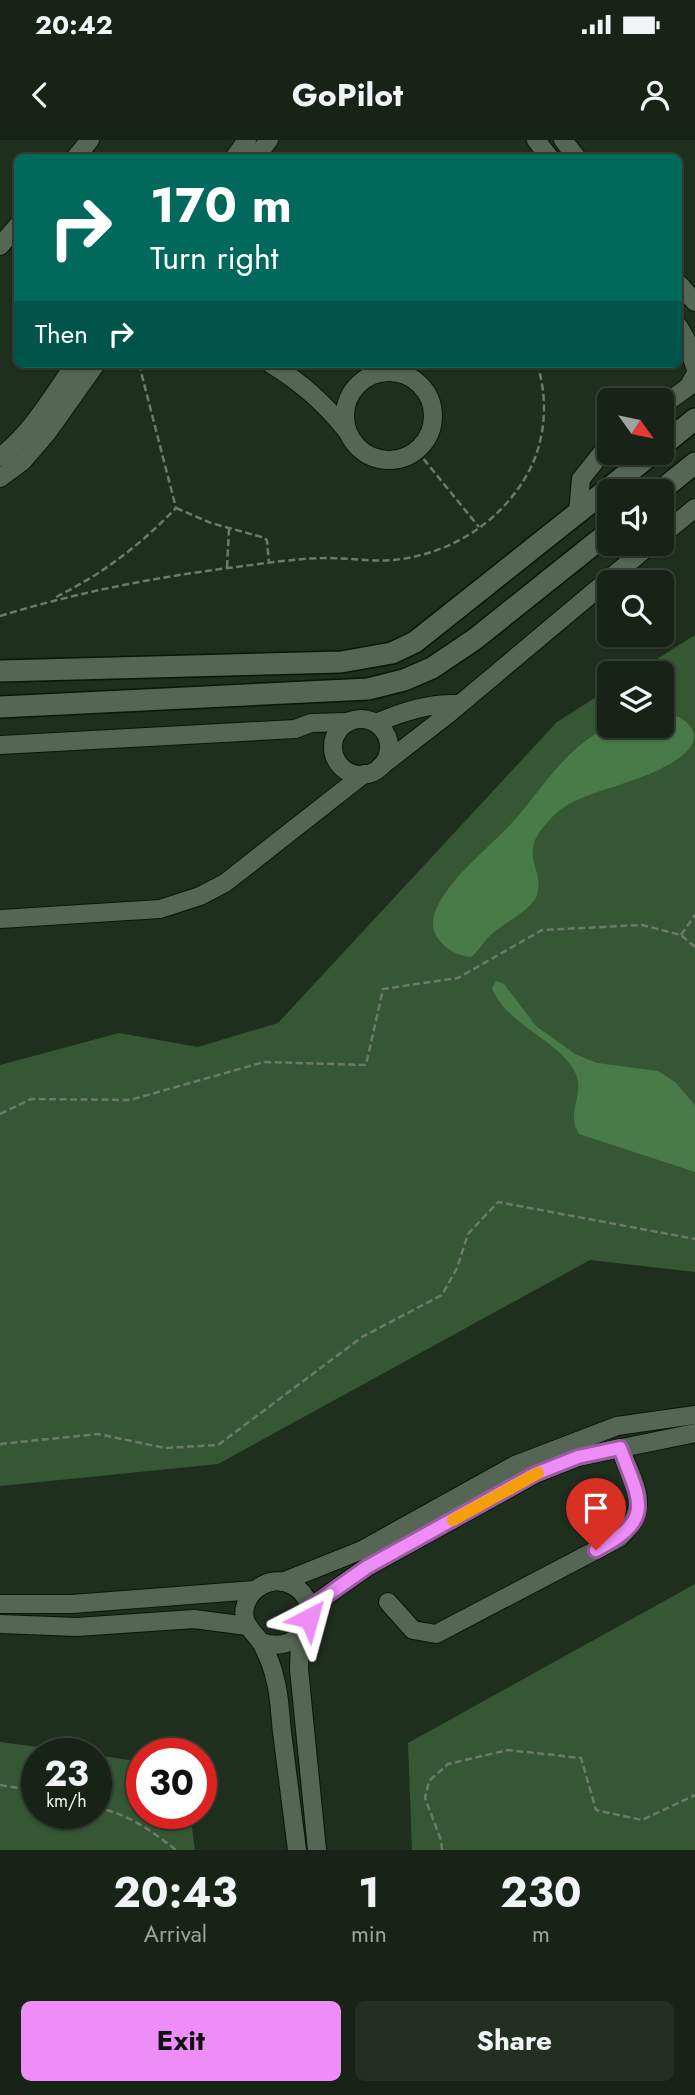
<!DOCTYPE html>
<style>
body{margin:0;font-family:Jost,sans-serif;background:#242f23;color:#f1f3f6;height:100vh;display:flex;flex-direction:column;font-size:26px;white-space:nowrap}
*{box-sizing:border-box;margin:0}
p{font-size:23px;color:#9ea4a1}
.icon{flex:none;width:38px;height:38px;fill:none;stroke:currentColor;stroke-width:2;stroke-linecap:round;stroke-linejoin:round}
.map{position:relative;height:1710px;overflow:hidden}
.panel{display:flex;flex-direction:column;background:#172316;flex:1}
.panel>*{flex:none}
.guide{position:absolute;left:14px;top:14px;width:668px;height:214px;border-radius:10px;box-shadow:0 2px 5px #0004,0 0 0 2px #364035;background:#00695c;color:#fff;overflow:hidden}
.needle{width:46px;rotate:123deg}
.buttons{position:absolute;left:597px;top:248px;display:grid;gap:14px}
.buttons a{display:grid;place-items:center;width:77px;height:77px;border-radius:10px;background:#172316;box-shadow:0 2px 5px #0004,0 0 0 2px #364035;font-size:35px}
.speed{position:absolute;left:21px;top:1598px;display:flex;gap:14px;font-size:35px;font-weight:700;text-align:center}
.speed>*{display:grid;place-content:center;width:91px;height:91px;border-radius:50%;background:#172316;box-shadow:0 2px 5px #0004,0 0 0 2px #364035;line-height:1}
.speed small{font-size:18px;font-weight:400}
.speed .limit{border:10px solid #d22;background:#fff;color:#111}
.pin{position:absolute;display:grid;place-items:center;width:60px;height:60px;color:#fff;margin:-72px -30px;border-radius:50% 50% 50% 0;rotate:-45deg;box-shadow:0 0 7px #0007}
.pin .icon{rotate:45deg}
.me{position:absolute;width:77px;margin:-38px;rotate:39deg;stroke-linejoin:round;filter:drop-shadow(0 0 5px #0008)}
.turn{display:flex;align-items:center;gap:24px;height:147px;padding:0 21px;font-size:32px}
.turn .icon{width:91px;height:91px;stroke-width:2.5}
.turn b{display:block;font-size:49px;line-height:60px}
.then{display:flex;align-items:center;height:66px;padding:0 21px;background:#0003;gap:14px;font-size:26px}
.eta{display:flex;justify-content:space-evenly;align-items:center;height:119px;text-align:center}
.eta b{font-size:42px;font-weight:700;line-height:49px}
.button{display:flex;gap:14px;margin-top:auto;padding:14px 21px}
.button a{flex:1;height:80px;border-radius:10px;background:#ee8cf8;color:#111;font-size:28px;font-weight:700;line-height:80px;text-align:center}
.button a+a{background:#242f23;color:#f1f3f6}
.status{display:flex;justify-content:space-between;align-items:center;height:49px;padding:0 35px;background:#172316;direction:ltr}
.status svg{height:19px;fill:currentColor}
header{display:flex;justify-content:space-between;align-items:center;height:91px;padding:0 21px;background:#172316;font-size:32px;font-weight:700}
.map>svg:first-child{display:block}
.green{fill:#355734}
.water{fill:#497b48}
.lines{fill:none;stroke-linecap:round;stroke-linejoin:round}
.minor-casing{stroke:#081707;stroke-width:20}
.tertiary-casing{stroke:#081707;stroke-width:24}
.path{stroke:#6c7a6b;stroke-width:2.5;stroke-dasharray:7 3.5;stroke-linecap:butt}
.minor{stroke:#556754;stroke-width:18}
.tertiary{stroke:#556754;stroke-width:21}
.route-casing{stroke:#9b5ba1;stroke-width:18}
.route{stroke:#ee8cf8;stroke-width:12}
.slow{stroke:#f59e0b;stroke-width:12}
</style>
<div class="status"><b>20:42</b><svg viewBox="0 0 49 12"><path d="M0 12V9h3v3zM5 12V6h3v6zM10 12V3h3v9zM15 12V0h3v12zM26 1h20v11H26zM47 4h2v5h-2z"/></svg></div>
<header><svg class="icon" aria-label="back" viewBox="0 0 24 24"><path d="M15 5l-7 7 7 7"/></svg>GoPilot<svg class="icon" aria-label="person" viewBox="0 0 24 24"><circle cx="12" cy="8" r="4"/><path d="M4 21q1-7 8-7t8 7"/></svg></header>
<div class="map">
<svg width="695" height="1710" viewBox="0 0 695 1710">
<rect width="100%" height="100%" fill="#1f2f1e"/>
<g class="green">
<path d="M 695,495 L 695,1132 L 590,1120 L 218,1324 L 0,1346 L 0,925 L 119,893 L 198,907 L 278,883 L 557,582 L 609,549 L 609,586 L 662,586 L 662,534 L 633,534 Z"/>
<path d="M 695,1444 L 695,1710 L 412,1710 L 408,1603 Z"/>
<path d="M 0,1602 L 83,1613 L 37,1614 L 37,1673 L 96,1673 L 96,1615 L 135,1621 L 142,1625 L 142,1673 L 190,1673 L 195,1710 L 0,1710 Z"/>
</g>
<g class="water">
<path d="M 662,571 C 675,575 691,580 694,595 C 695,628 606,647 584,657 C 568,663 555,672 545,685 C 518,716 545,729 537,755 C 533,769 504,783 493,793 C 484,800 480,810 471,817 C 458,816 447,810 439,800 C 411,767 491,707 510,685 C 538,655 558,618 594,595 C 598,592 603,588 608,587 C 621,583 647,586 662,586 Z"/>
<path d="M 496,841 L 504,844 L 536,886 L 575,914 L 597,923 L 658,931 L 675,942 L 695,965 L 695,1032 L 579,994 C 565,973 586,953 575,932 C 560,901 505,884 492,848 Z"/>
</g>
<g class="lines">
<defs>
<g id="minor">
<path d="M 536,0 L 550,18"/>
<path d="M 563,0 L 577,18"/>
<path d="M 75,18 L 90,0"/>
<path d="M 234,18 L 247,0"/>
<path d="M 255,18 L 269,0"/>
<path d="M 0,106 L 18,85"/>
<path d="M 679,144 L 695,162"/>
<path d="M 679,187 L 686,199 L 695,227"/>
<path d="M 271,224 C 302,243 324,263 347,291"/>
<circle cx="389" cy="276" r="44"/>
<path d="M 662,266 L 688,247 L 695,235"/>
<path d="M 0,317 C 31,294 53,255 75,224"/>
<path d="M 0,338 L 23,321 L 47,293 L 96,224"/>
<path d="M 578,373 L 581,339 L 609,304"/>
<path d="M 662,395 L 695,368"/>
<circle cx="361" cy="607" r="28"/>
<path d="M 376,583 C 402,572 429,563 457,564"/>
<path d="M 0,605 L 295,589 L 311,583 L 347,582"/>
<path d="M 380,627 L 447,575 L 651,404"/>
<path d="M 0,779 L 160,769 L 200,756 L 225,743 L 364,634"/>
<path d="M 282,1442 L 362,1410 L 515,1325 L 617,1286 L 695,1275"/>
<path d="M 388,1462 L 413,1490 L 436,1494 L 619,1398 C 653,1365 634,1346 620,1308"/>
<path d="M 0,1464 L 72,1464 L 255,1450"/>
<path d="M 309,1468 L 367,1427 L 535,1334 L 578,1317 L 695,1293"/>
<path d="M 0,1484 L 77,1487 L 194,1479 L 247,1486"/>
<path d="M 300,1496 L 299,1529 L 317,1710"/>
<path d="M 261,1502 C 305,1517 327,1463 292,1445 C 273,1435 250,1447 245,1467 C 241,1485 254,1491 262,1504 C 267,1514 273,1528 275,1539 C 280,1556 280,1575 282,1592 C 287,1632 292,1671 297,1710"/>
</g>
<g id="tertiary">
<path d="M 662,306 L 695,279"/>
<path d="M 659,352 L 695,323"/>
<path d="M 0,531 L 341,522 L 392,513 L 415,502 L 653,313"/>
<path d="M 0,567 L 368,549 L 404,540 L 432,528 L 475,499 L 609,392"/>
</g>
</defs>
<use href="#minor" class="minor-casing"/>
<use href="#tertiary" class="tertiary-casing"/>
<g class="path">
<path d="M 139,224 L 176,368"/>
<path d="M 417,311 L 479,387"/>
<path d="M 176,368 L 211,383 L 265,398 L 267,401 L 269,423"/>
<path d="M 227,427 L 229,389"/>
<path d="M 56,457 C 104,433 139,406 176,368"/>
<path d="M 0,476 C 75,453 151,438 228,428 C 261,424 296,418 328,418 C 350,418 371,422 392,420 C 451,415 505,380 531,327 C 546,296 548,257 537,224"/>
<path d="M 681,795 L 695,775"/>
<path d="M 0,974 L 31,959 L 130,960 L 264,922 L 366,925 L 383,849 L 458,838 L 542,790 L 642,785 L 681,795 L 695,807"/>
<path d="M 0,1304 L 98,1294 L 165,1308 L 218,1305 L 362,1197 L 442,1155 L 457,1128 L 468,1094 L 498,1062 L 695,1099"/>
<path d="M 0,1645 L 37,1651"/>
<path d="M 96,1668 C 126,1672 153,1692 176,1710"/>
<path d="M 442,1710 L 441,1700 L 425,1658 L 429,1641 L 448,1624 L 508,1610 L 581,1618 L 596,1670 L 642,1680 L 695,1655"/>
</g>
<use href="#minor" class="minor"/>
<use href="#tertiary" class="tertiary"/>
</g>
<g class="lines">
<defs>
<path id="route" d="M 309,1478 L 309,1468 L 367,1427 L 535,1334 L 578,1317 L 620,1308 C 640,1362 656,1379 596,1410"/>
</defs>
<use href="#route" class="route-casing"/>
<use href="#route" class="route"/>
<path class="slow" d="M 453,1380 L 538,1333"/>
</g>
</svg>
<div class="buttons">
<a><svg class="needle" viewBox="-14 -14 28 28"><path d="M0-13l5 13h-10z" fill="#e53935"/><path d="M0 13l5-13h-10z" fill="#9ea4a1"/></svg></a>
<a><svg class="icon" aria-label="sound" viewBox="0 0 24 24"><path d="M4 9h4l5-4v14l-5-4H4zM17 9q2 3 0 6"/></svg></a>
<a><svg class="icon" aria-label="search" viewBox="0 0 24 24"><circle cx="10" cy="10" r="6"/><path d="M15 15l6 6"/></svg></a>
<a><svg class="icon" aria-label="layers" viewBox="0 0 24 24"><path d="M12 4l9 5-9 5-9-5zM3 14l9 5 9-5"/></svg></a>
</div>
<div class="speed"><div>23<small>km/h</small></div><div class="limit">30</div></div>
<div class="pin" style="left:596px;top:1410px;background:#d93025"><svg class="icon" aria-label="arrive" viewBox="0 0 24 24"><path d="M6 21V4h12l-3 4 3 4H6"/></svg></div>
<svg class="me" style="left:309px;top:1478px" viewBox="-20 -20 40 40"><path d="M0-17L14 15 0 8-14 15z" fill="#ee8cf8" stroke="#fff" stroke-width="4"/></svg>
<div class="guide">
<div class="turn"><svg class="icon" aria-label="right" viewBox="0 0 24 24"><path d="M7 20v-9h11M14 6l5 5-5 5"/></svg><div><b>170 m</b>Turn right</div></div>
<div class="then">Then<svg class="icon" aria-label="right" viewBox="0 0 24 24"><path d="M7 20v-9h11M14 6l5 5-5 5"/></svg></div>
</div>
</div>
<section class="panel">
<div class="eta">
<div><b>20:43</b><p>Arrival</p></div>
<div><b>1</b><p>min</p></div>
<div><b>230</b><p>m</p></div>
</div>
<div class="button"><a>Exit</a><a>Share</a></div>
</section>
